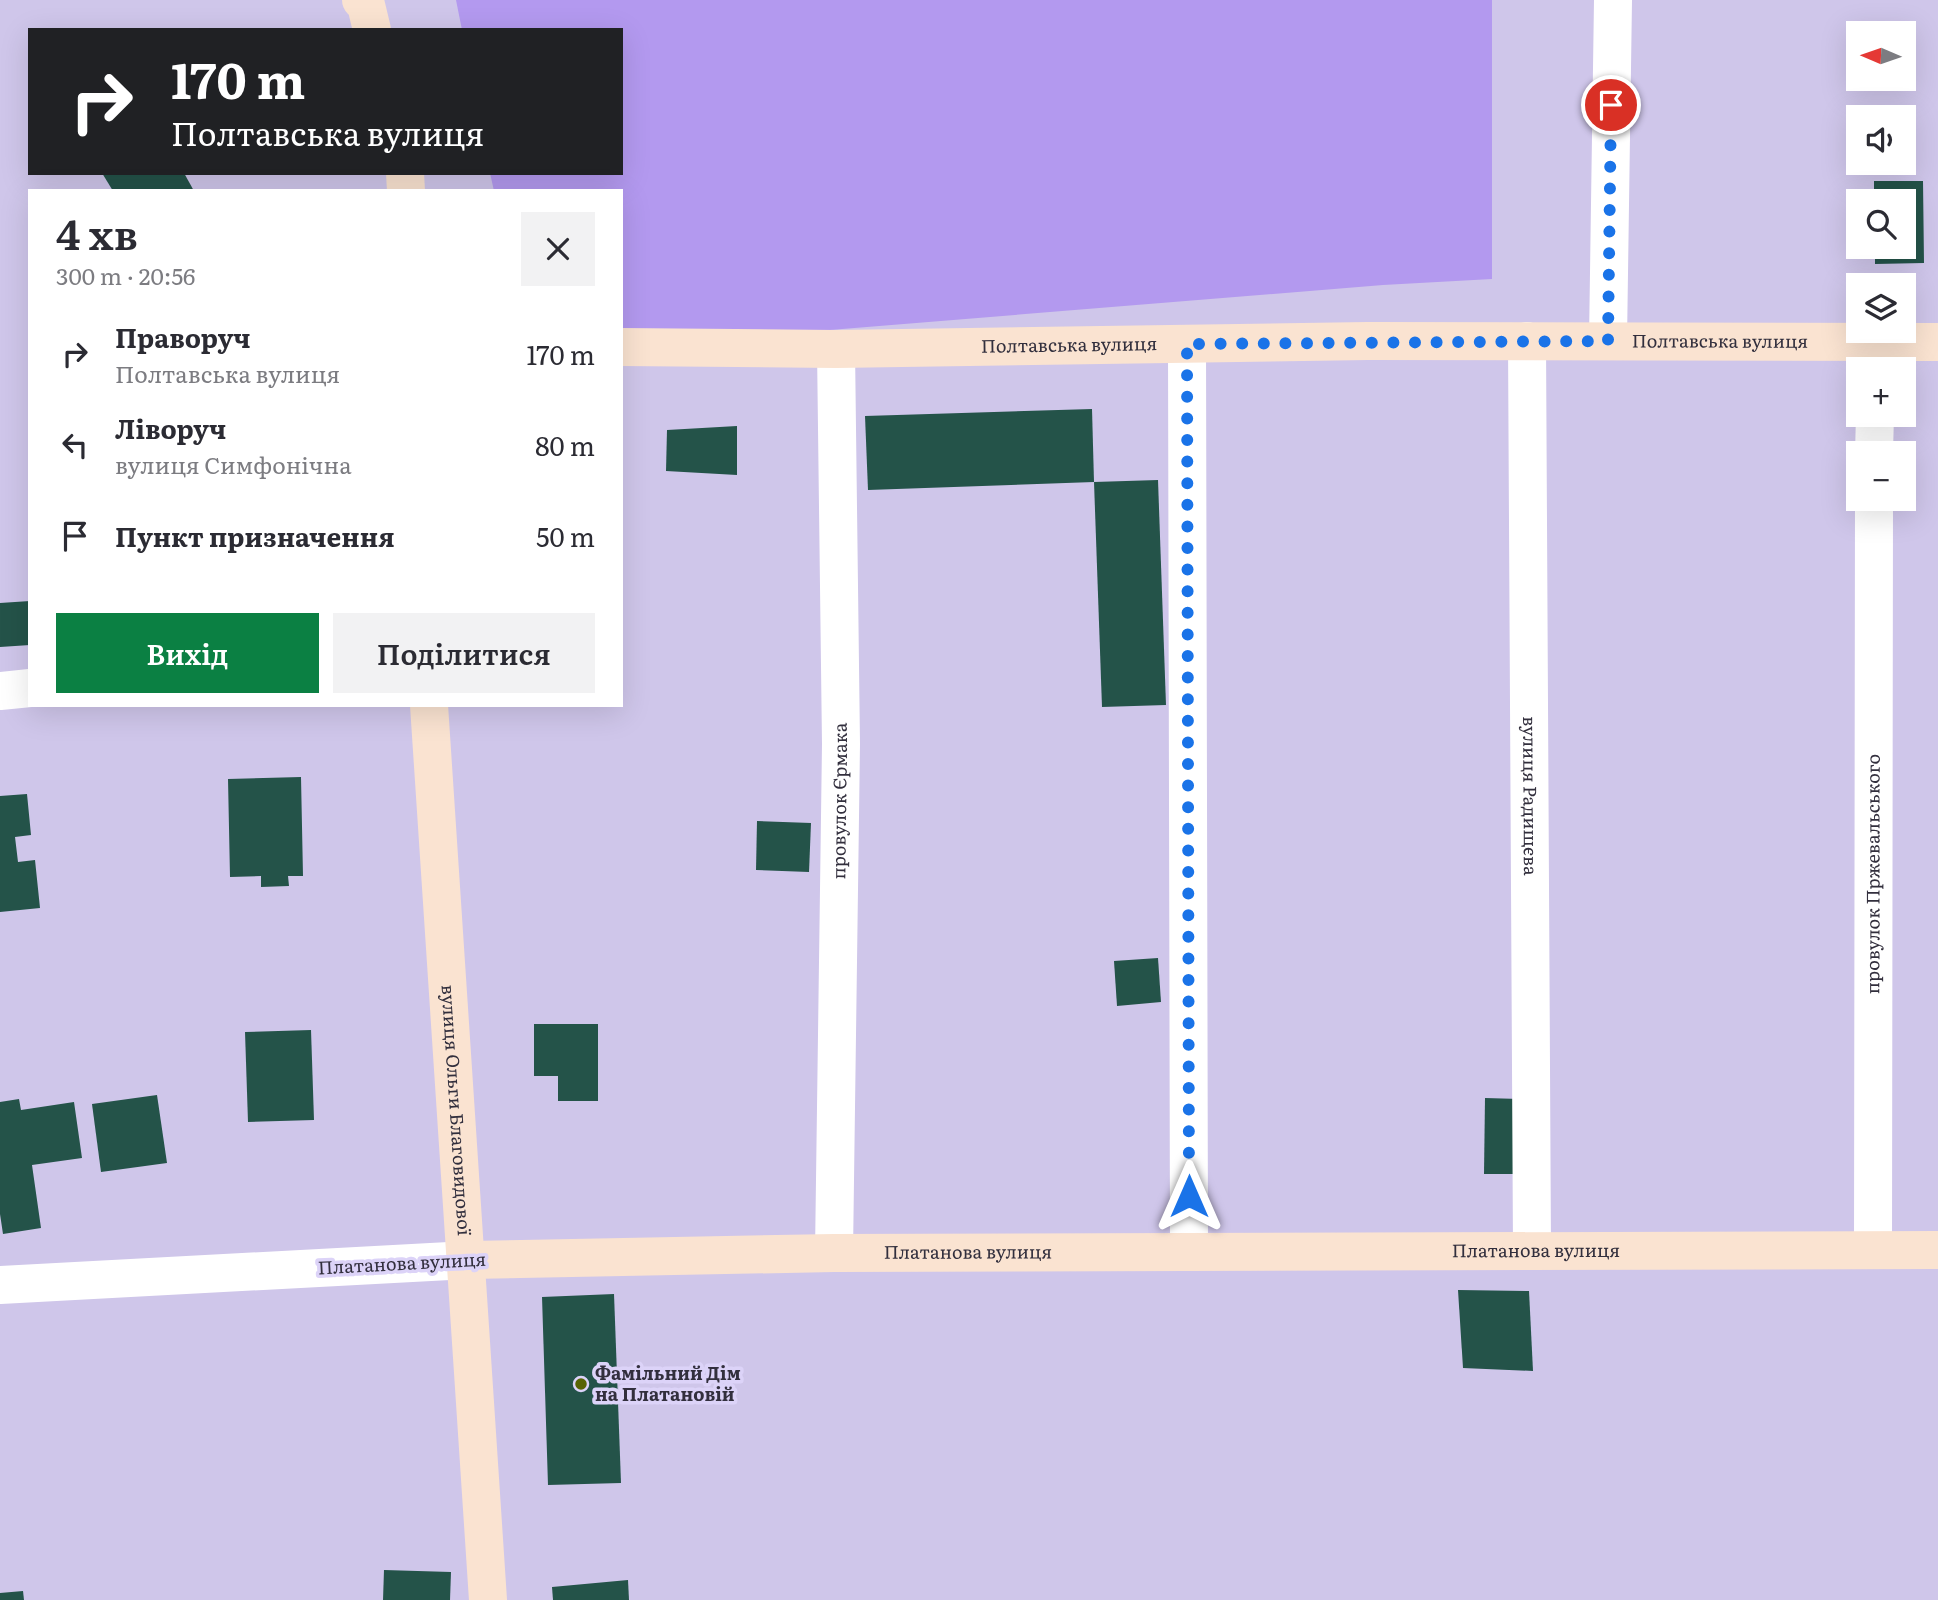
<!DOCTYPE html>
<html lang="uk">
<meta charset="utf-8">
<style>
body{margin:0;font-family:Literata,serif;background:#f2f2f3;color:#2b2b33;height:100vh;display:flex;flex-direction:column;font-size:26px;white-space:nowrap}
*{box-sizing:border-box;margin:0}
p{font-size:23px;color:#7c7c81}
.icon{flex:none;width:38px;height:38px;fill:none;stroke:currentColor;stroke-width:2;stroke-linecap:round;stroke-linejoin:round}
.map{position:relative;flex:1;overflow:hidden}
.drawer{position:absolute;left:28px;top:189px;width:595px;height:518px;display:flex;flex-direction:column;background:#fff;border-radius:0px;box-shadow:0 7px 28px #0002}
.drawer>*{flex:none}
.top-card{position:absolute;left:28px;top:28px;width:595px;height:147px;border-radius:0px;box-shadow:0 7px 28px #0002;background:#202124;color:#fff;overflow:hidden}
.needle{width:46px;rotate:272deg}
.tools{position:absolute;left:1846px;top:21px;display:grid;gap:14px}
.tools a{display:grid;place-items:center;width:70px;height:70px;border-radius:0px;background:#fff;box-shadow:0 7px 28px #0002;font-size:35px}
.pin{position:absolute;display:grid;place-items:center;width:60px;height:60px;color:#fff;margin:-30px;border:4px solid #fff;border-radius:50%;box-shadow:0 2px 7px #0007}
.me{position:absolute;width:77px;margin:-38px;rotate:0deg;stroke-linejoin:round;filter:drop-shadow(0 0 5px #0008)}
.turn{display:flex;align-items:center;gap:24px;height:147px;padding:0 28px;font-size:32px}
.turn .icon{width:91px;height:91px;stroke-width:2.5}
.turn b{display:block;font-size:49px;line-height:60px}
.round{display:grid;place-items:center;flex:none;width:74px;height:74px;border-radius:0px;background:#f2f2f3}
.overview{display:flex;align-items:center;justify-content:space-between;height:119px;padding:0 28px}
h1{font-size:42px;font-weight:600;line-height:52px}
.action{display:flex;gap:14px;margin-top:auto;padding:14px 28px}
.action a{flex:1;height:80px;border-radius:0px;background:#0b8043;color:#fff;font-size:28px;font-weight:600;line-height:80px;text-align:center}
.action a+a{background:#f2f2f3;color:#2b2b33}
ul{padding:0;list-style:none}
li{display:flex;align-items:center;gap:21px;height:91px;padding:0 28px}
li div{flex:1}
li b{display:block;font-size:26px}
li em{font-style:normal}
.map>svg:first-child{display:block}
.green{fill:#b399ef}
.building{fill:#245349}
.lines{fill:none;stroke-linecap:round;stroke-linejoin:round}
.street{stroke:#fff;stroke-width:38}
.secondary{stroke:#fae3d1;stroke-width:38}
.route{stroke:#1a73e8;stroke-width:12;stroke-dasharray:0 21.6}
.poi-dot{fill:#586303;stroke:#dcd3f8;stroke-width:2.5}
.labels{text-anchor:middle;stroke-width:7;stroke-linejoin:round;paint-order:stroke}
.street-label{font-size:18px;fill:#322f3d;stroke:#dcd3f8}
.poi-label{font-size:18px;font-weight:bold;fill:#322f3d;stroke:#dcd3f8;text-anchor:start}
</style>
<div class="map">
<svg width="1938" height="1600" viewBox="0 0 1938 1600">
<rect width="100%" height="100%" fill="#cfc6ea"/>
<path class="green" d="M 456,0 L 1492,0 L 1492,279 L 1383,285 L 621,347 L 621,191 L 494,191 L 490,173 L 621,173 L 621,30 L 462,30 Z"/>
<g class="building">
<path d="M 102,173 L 184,173 L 194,191 L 113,191 Z"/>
<path d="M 1874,181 L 1923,181 L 1924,263 L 1875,264 L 1875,247 L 1904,247 L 1904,201 L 1874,201 Z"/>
<path d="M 1092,409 L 1094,482 L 868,490 L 865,416 Z"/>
<path d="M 737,426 L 737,475 L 666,471 L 667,430 Z"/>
<path d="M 1158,480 L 1166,705 L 1102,707 L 1094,482 Z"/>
<path d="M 30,601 L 30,645 L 0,647 L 0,603 Z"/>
<path d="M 301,777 L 303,876 L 288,876 L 289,886 L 261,887 L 261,876 L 230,877 L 228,779 Z"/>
<path d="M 27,794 L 31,835 L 15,837 L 18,862 L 35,860 L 40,908 L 0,912 L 0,796 Z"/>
<path d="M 757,821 L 811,823 L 809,872 L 756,870 Z"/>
<path d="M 1158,958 L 1161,1002 L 1117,1006 L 1114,961 Z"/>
<path d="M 534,1024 L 598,1024 L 598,1101 L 558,1101 L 558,1076 L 534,1076 Z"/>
<path d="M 311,1030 L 314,1120 L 248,1122 L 245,1032 Z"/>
<path d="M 157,1095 L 167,1163 L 101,1172 L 92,1104 Z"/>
<path d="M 1485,1098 L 1520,1099 L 1519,1174 L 1484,1174 Z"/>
<path d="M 19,1099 L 21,1110 L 74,1102 L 82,1158 L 32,1165 L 41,1228 L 3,1234 L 0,1214 L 0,1102 Z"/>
<path d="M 1458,1290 L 1529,1291 L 1533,1371 L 1463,1368 Z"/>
<path d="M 614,1294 L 621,1483 L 548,1485 L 542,1297 Z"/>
<path d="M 384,1570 L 451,1572 L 450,1600 L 383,1600 Z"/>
<path d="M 628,1580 L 629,1600 L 553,1600 L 552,1587 Z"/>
<path d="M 23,1591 L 24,1600 L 0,1600 L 0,1593 Z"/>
</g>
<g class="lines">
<g class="street">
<path id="s1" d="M 1527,341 L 1532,1249"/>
<path d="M 1608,341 L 1613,0"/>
<path d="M 1187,344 L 1189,1251"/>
<path d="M 1875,369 L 1875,342"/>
<path d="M 1874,453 L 1875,415"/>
<path d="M 0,691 L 30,688"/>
<path id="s2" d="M 1873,1250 L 1874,499"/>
<path id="s3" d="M 834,1253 L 841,744 L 836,349"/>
<path d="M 0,1285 L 468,1260"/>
</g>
<g class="secondary">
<path d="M 361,0 L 366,5 L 372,30"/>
<path d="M 405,173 L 406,191"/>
<path id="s4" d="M 621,347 L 836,349 L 1368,341 L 1938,342"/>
<path id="s5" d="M 429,705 L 488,1600"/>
<path id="s6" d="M 468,1260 L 834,1253 L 1938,1250"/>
</g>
</g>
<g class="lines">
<path class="route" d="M 1189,1196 L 1187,344 L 1608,341 L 1611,105"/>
</g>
<circle class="poi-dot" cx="581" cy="1384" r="7"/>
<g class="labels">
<g class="street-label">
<text dy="6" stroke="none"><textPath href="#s4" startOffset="1099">Полтавська вулиця</textPath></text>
<text dy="6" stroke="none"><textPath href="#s4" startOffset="448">Полтавська вулиця</textPath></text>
<text dy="6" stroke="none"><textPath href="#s1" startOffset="455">вулиця Радищєва</textPath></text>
<text dy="6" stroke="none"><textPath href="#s3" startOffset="452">провулок Єрмака</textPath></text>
<text dy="6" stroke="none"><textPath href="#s2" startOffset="376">провулок Пржевальського</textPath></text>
<text dy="6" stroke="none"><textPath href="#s5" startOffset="406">вулиця Ольги Благовидової</textPath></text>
<text dy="6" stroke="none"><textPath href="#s6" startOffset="1068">Платанова вулиця</textPath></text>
<text dy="6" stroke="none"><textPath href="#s6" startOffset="500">Платанова вулиця</textPath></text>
<text transform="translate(402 1264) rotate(-3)" y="6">Платанова вулиця</text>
</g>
<g class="poi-label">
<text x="595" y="1380">Фамільний Дім<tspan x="595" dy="21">на Платановій</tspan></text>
</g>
</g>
</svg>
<div class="tools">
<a><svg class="needle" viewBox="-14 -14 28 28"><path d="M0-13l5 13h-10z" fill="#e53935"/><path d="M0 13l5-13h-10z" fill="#7c7c81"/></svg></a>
<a><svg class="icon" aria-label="sound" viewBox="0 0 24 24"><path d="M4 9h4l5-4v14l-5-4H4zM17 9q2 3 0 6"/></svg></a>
<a><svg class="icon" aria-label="search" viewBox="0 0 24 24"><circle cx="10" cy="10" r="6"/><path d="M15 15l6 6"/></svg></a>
<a><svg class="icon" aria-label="layers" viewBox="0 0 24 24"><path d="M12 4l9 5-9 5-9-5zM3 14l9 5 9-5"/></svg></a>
<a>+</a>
<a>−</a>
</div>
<div class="pin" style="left:1611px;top:105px;background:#d93025"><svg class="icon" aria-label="arrive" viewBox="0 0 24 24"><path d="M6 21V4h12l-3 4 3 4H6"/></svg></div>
<svg class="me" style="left:1189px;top:1196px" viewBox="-20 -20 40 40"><path d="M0-17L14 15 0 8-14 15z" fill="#1a73e8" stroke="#fff" stroke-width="4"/></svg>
<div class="top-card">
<div class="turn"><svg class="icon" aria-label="right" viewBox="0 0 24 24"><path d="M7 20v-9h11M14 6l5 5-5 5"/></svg><div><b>170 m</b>Полтавська вулиця</div></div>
</div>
<section class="drawer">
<div class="overview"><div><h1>4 хв</h1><p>300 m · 20:56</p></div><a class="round"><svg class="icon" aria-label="close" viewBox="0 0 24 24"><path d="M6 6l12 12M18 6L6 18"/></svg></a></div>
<ul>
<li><svg class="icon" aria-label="right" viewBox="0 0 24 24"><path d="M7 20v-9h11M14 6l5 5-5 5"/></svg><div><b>Праворуч</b><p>Полтавська вулиця</p></div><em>170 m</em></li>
<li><svg class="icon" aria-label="left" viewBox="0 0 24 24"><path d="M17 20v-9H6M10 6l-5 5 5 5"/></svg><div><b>Ліворуч</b><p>вулиця Симфонічна</p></div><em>80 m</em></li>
<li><svg class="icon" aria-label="arrive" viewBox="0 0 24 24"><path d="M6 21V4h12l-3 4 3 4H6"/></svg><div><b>Пункт призначення</b></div><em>50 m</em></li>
</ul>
<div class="action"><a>Вихід</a><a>Поділитися</a></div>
</section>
</div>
